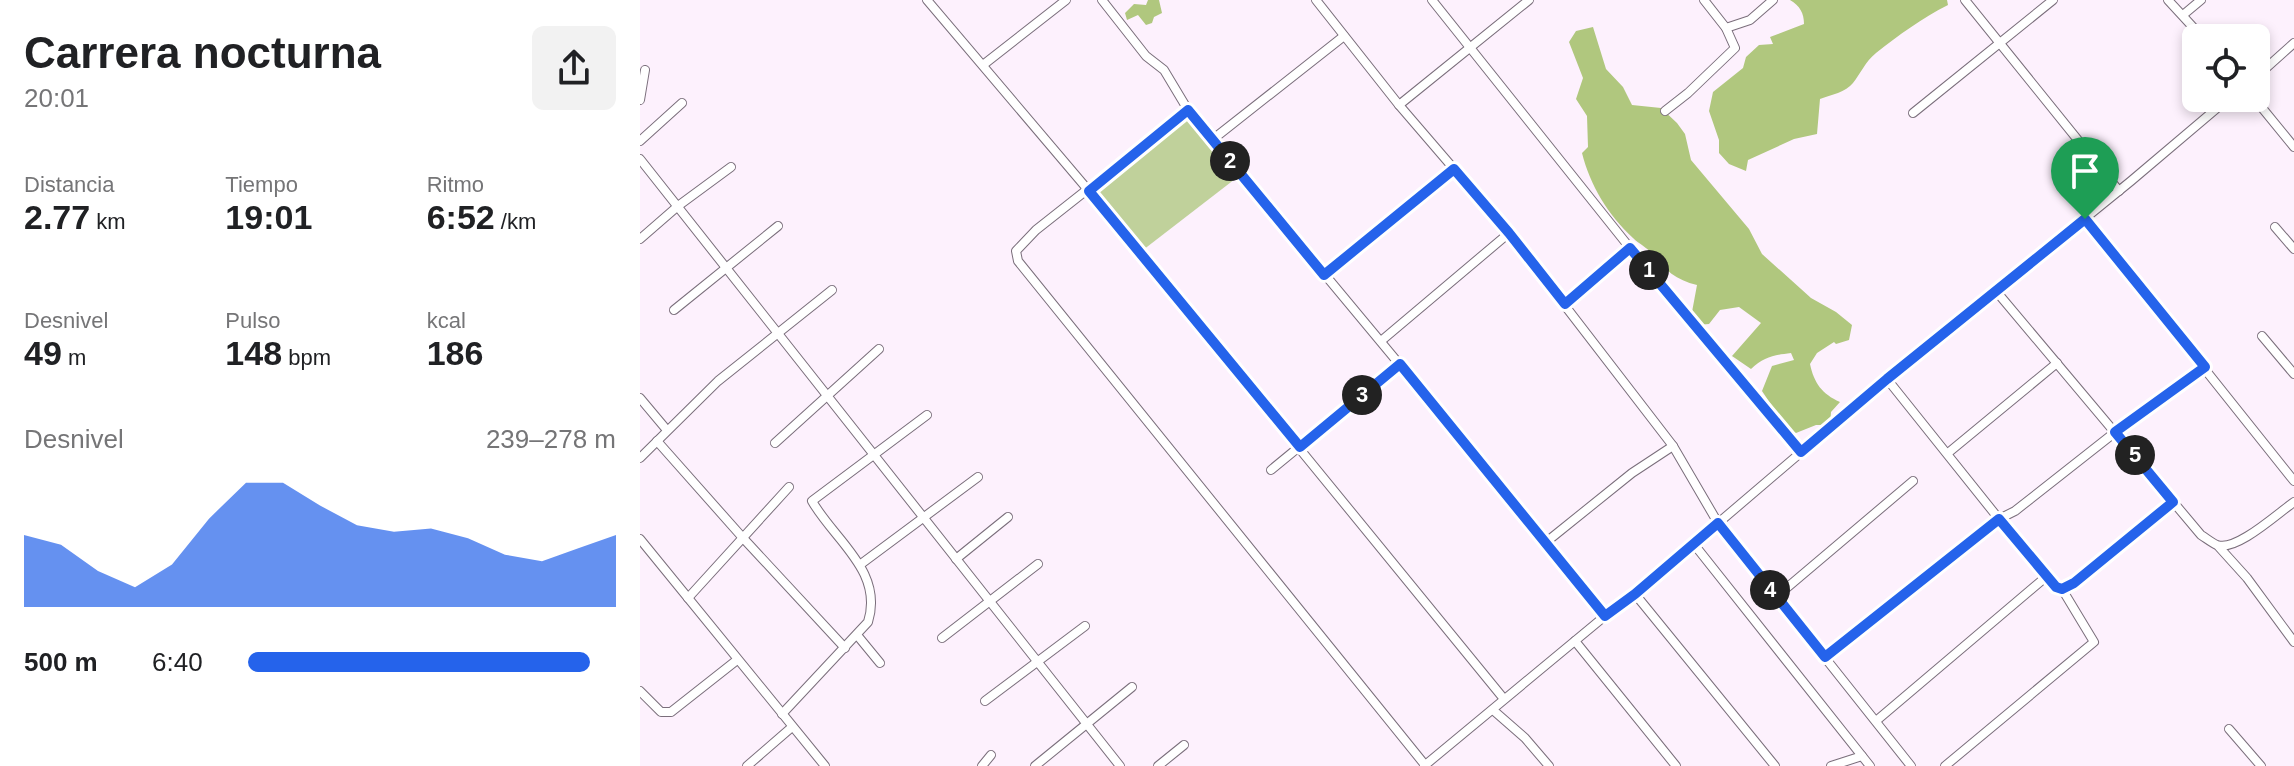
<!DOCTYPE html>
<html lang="es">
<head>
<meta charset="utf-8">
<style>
	:root { --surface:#fff; --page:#f2f2f2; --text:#202124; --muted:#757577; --accent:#2563eb }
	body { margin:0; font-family:Helvetica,sans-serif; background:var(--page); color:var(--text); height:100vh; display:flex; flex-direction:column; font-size:30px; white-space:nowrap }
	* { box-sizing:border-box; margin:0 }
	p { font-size:26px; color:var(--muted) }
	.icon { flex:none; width:44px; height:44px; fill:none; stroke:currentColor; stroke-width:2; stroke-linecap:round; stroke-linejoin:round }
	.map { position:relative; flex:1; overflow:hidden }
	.side { display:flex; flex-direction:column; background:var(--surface); width:640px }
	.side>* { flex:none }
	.tools { position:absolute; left:1542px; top:24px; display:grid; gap:16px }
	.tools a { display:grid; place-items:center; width:88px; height:88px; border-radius:12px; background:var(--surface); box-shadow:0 4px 12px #0003; font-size:40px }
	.pin { position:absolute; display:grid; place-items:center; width:68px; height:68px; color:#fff; margin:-82px -34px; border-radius:50% 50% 50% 0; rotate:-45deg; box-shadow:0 0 8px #0007 }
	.pin .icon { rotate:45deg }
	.km { position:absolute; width:40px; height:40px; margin:-20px; border-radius:50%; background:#222; color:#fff; font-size:22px; line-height:40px; text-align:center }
	.round { display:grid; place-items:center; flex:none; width:84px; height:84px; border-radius:12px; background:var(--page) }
	.summary { display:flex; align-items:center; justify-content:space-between; height:136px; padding:0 24px }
	h1 { font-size:44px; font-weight:700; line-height:60px }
	.metrics { display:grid; grid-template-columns:repeat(3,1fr); gap:12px; height:136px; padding:8px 24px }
	.metrics div { display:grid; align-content:center }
	.metrics b { font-size:34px; font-weight:700 }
	.metrics small { font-size:22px; font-weight:400 }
	.metrics p { font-size:22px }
	.chart { height:224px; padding:16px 24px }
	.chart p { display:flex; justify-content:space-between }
	.chart svg { width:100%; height:144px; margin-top:8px; fill:var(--accent); opacity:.7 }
	ul { padding:0 24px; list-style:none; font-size:26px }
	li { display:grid; grid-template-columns:128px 96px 1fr; align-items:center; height:60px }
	li i { height:20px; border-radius:10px; background:var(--accent) }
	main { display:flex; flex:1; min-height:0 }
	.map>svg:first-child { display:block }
</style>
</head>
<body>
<main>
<section class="side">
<div class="summary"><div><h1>Carrera nocturna</h1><p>20:01</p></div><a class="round"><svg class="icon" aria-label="share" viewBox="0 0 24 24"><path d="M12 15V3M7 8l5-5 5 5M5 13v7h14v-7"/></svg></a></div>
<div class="metrics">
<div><p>Distancia</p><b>2.77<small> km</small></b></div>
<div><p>Tiempo</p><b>19:01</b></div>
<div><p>Ritmo</p><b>6:52<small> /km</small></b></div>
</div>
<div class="metrics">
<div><p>Desnivel</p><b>49<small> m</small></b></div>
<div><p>Pulso</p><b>148<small> bpm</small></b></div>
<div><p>kcal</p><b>186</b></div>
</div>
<div class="chart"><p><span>Desnivel</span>239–278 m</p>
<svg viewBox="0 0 160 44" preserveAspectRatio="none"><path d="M0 44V22L10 25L20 33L30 38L40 31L50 17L60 6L70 6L80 13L90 19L100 21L110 20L120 23L130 28L140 30L150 26L160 22V44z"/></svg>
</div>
<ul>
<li><b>500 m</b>6:40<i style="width:93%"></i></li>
</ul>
</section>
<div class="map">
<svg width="1654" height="766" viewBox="0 0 1654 766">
	<rect width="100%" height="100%" fill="#fdf1fd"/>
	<polygon fill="#c0d19b" points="546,118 595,179 503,250 455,191"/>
	<g fill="#b0c77e">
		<polygon points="508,0 519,0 522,13 514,17 512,23 506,25 498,15 487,20 485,13 494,4 506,5"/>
		<path d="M1150 0H1307L1308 5C1282 18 1259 35 1236 53 1225 62 1221 73 1213 83 1206 92 1191 95 1180 99L1177 134 1154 139 1108 160 1106 171 1089 164 1079 153V140L1069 111 1073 92 1103 68 1106 57 1119 45 1133 44 1130 37 1164 24C1164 13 1160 6 1150 0Z"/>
		<path d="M953 27 966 69 983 87 992 105 1021 108 1037 123 1045 134 1051 160 1109 229 1122 254 1171 298 1196 312 1212 325 1209 340 1196 344 1194 342 1177 353 1170 364C1174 383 1182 394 1200 402L1191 412 1190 425H1176L1156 433 1143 428 1142 421 1122 391 1132 366 1154 360 1151 353C1134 355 1124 357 1111 369L1092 356 1121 323 1099 307 1080 310 1069 324 1057 325 1052 312 1057 285C1036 280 1025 270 1012 254 1008 248 999 244 993 238 968 215 950 185 942 153L948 147 947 116 936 99 943 78 929 42 936 31Z"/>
	</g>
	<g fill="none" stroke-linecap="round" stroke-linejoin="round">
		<defs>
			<g id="minor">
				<polyline points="287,0 449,191 864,699"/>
				<polyline points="462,0 506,56 524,70 548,110 864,490 965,616"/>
				<polyline points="676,0 759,105 869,233 1033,446 1078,523 1271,766"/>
				<polyline points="792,0 990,248 1161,452"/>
				<polyline points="1325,0 1479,191"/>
				<polyline points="1528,0 1563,38"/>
				<polyline points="1543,15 1561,0"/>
				<polyline points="1086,28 1110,20 1133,0"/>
				<polyline points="343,65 426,0"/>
				<polyline points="1616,77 1654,43"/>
				<polyline points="1614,98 1654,147"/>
				<polyline points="0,100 5,70"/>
				<polyline points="759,105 889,0"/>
				<polyline points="548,110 396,230 376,251 378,261 785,765"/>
				<polyline points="1025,111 1048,93 1095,48 1086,28 1064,0"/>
				<polyline points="1273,113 1413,0"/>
				<polyline points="572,140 704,36"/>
				<polyline points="0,141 42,103"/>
				<polyline points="0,159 480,766"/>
				<polyline points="1445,219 1654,481"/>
				<polyline points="1635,227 1654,249"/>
				<polyline points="0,239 38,206 91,167"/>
				<polyline points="684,275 814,169"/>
				<path d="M1356 291 1561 535C1566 538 1572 543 1577 545 1596 552 1638 513 1654 502"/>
				<polyline points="925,304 990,248"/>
				<polyline points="34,310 138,226"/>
				<polyline points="1622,336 1654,374"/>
				<polyline points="741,341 869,233"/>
				<polyline points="1247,379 1359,519 1419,588 1434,583 1533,502"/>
				<polyline points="0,398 26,429"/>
				<polyline points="17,441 103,538 205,648"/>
				<polyline points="135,443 239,349"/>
				<polyline points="1308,453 1417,363"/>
				<polyline points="0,458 78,381 192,290"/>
				<polyline points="631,470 760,364"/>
				<polyline points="0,539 185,766"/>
				<polyline points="905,543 992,473 1033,446"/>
				<polyline points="1053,543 1230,766"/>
				<polyline points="1579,547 1607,578 1654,642"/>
				<polyline points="316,559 368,517"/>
				<polyline points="221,564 338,477"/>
				<polyline points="995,594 1135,766"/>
				<polyline points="1136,597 1273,481"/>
				<polyline points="48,598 149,487"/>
				<polyline points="217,635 240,663"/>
				<polyline points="302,638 398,564"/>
				<polyline points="935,641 1036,766"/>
				<polyline points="1185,657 1329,542 1359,519 1375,511 1483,426 1565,367"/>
				<polyline points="0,691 21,712 31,712 97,660"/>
				<polyline points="345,701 445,626"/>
				<polyline points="853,710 885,738 909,766"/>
				<path d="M142 714 228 622C244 571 194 540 172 501L287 415"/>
				<polyline points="1236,721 1407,576"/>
				<polyline points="1589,729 1621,766"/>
				<polyline points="107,766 152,727"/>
				<polyline points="342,766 351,755"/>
				<polyline points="395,766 492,687"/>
				<polyline points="518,766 544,745"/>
				<polyline points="784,766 965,616 995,594 1247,379 1491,181 1589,98"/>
				<polyline points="1191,766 1222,756"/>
				<polyline points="1305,766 1454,642 1422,589"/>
			</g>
		</defs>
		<use href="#minor" stroke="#7a6e7b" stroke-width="10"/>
		<use href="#minor" stroke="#fff" stroke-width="8"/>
	</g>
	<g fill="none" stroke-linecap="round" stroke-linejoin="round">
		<defs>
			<polygon id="route" points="548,110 684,275 814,169 869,233 925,304 990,248 1161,452 1247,379 1445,219 1565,367 1475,432 1533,502 1434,583 1422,589 1416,587 1359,519 1185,657 1078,523 995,594 965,616 760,364 660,447 449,191"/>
		</defs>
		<use href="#route" stroke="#fff" stroke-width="16"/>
		<use href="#route" stroke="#2563eb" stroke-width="10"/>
	</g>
</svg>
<div class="tools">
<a><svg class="icon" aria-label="locate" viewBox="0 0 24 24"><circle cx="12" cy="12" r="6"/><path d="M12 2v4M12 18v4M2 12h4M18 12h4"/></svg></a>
</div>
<div class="pin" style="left:1445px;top:219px;background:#1e9e55"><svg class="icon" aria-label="arrive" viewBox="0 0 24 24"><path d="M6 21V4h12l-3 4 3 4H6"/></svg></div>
<b class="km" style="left:1009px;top:270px">1</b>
<b class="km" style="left:590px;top:161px">2</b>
<b class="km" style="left:722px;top:395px">3</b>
<b class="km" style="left:1130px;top:590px">4</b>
<b class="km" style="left:1495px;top:455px">5</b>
</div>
</main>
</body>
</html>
